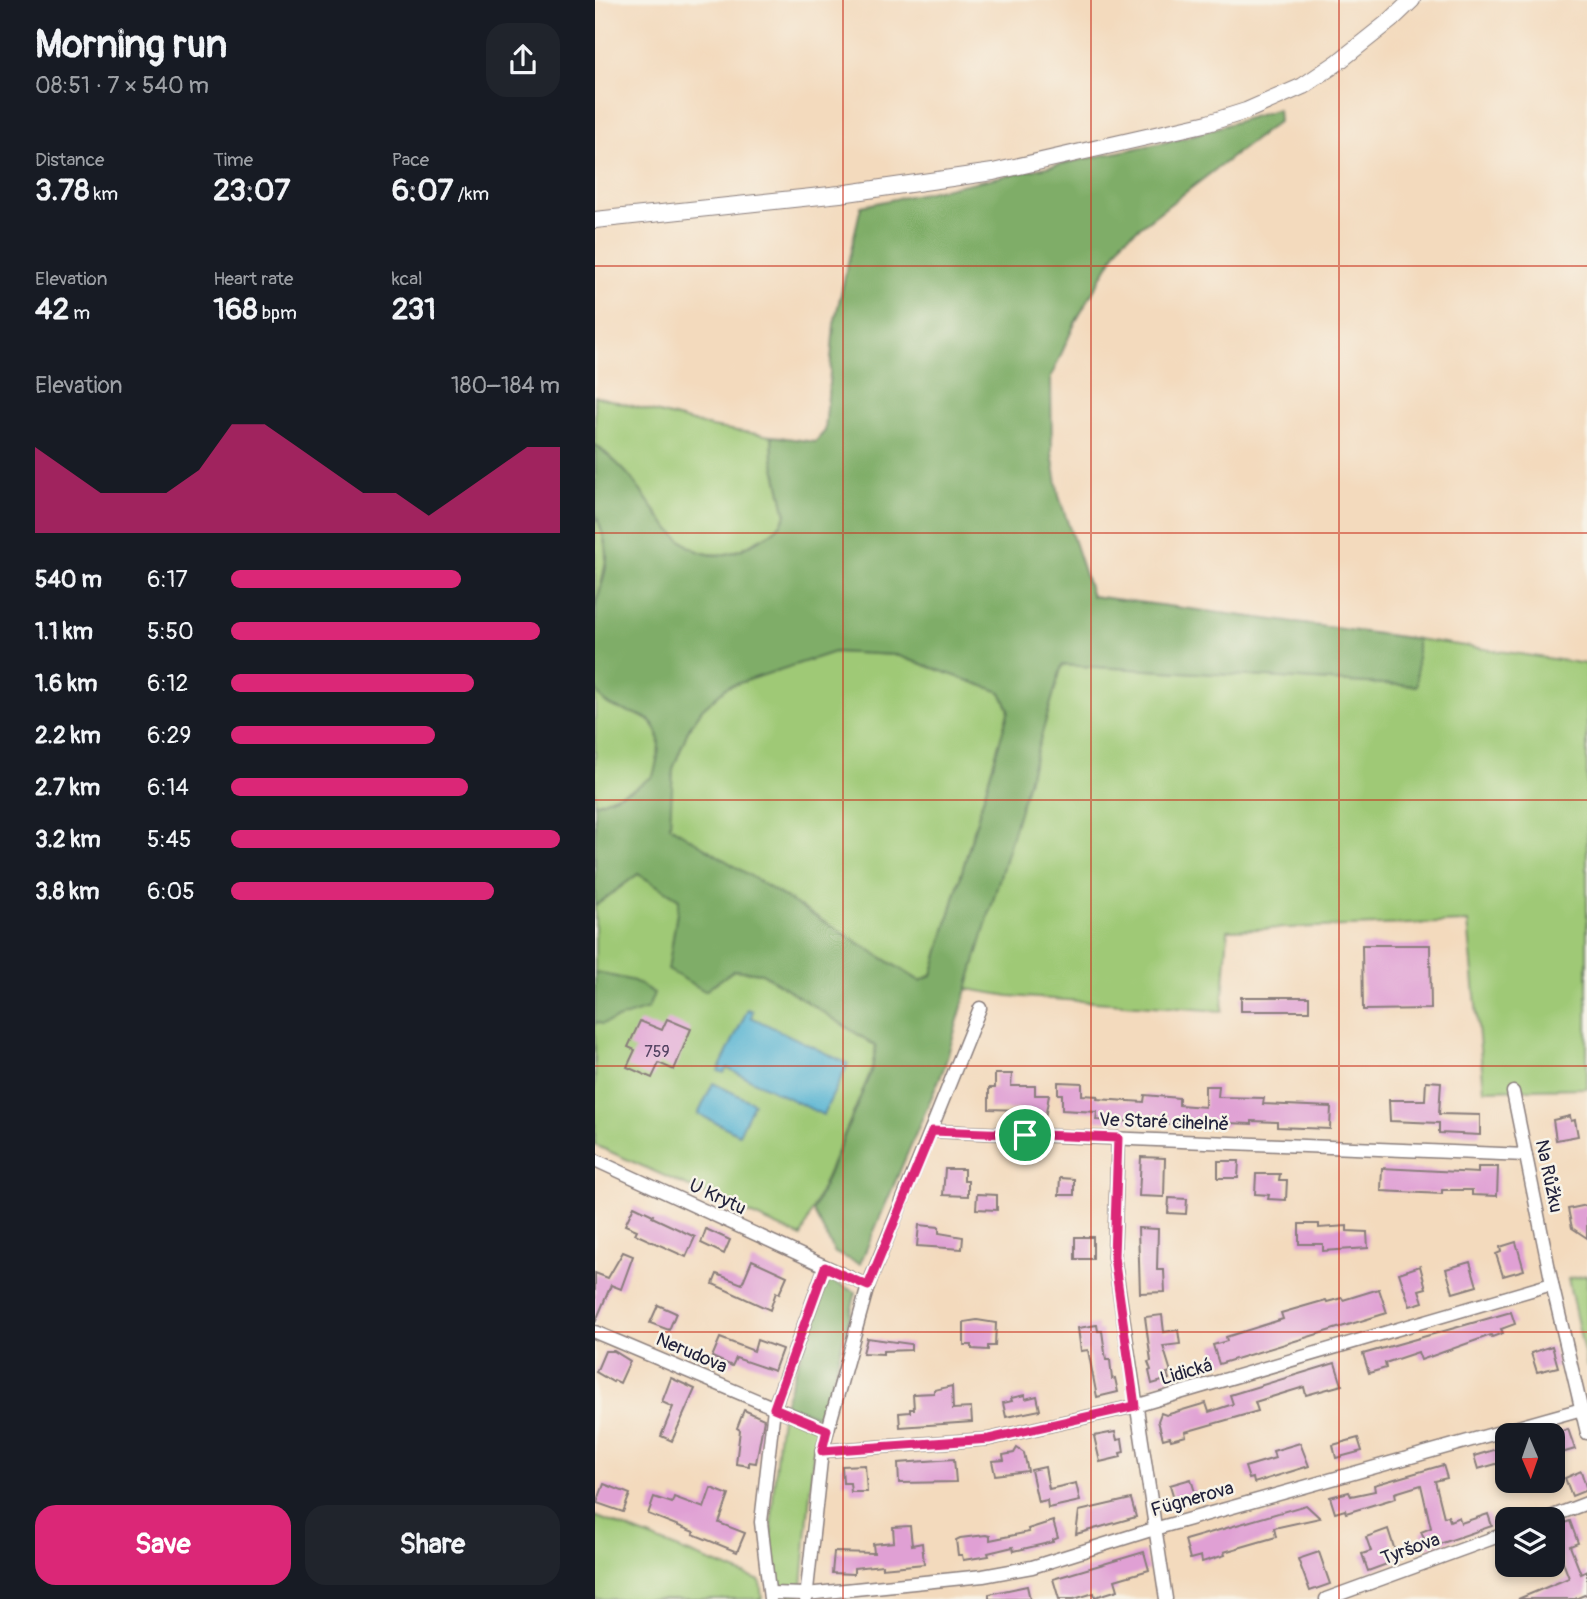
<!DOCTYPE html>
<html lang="en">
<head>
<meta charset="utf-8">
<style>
	:root { --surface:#171b24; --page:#20242c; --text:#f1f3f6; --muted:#9ea1a6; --accent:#db2777 }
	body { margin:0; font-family:Pangolin,sans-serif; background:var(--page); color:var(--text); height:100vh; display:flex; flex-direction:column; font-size:26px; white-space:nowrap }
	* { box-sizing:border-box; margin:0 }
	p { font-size:23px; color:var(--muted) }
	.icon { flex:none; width:38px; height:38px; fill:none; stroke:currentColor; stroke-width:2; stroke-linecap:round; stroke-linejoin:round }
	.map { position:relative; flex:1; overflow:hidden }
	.sheet { display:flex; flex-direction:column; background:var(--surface); width:595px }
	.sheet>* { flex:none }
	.needle { width:46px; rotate:178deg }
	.tools { position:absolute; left:900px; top:1423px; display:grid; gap:14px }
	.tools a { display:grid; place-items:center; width:70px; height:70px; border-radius:14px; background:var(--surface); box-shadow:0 4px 10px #0003; font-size:35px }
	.pin { position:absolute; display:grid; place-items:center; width:60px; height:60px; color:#fff; margin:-30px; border:4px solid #fff; border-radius:50%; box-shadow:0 2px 7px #0007 }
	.round { display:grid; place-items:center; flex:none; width:74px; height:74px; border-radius:21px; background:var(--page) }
	.summary { display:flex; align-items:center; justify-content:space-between; height:119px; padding:0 35px }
	h1 { font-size:38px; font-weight:700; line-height:52px }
	.figures { display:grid; grid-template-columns:repeat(3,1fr); gap:10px; height:119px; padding:7px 35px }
	.figures div { display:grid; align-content:center }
	.figures b { font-size:30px; font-weight:700 }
	.figures small { font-size:19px; font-weight:400 }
	.figures p { font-size:19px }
	.chart { height:196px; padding:14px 35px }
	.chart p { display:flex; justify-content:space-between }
	.chart svg { width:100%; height:126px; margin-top:7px; fill:var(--accent); opacity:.7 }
	.action { display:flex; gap:14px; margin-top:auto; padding:14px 35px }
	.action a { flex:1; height:80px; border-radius:21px; background:var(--accent); color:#fff; font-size:28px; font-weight:700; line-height:80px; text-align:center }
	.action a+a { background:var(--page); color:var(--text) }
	ul { padding:0 35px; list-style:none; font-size:23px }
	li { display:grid; grid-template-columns:112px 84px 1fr; align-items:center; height:52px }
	li i { height:18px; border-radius:9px; background:var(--accent) }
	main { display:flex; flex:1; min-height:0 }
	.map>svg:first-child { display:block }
</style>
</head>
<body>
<main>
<section class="sheet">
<div class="summary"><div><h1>Morning run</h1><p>08:51 · 7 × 540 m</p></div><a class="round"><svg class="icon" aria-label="share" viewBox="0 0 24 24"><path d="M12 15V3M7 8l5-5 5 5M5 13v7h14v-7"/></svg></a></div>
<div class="figures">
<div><p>Distance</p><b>3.78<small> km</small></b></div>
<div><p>Time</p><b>23:07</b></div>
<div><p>Pace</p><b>6:07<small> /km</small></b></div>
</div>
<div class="figures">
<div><p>Elevation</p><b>42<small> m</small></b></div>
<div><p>Heart rate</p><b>168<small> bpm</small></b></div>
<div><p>kcal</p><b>231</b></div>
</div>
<div class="chart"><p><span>Elevation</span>180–184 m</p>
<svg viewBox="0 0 160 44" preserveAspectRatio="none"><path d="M0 44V14L10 22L20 30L30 30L40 30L50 22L60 6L70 6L80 14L90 22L100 30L110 30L120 38L130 30L140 22L150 14L160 14V44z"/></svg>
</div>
<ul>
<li><b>540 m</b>6:17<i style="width:70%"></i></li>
<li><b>1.1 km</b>5:50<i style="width:94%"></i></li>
<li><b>1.6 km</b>6:12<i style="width:74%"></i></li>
<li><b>2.2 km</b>6:29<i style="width:62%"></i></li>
<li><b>2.7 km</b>6:14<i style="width:72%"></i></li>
<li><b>3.2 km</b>5:45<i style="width:100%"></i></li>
<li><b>3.8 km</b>6:05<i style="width:80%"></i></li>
</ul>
<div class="action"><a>Save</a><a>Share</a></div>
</section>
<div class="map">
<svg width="992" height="1599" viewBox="0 0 992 1599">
	<rect width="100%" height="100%" fill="#f7f3e8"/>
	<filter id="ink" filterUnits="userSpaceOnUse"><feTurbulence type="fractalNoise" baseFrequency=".0143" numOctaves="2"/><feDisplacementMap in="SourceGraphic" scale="14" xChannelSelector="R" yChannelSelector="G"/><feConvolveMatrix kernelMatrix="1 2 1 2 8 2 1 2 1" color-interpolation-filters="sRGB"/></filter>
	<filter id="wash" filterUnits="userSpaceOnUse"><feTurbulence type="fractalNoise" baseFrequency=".00686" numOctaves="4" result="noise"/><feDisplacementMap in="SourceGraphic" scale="28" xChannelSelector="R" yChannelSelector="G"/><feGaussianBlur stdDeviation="1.57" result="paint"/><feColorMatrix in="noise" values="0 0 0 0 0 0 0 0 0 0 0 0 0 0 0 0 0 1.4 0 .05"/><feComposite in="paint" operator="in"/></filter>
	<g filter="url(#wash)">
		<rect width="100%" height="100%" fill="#f3dabd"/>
		<g fill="#9fc976" stroke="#607658" stroke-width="2">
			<path d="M0 396 116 427 177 436 178 458 191 515C181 534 173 534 155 544 98 579 68 520 39 482 28 467 14 456 0 444Z"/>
			<path d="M0 512C18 554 10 566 0 609Z"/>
			<polygon points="822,639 992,664 992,1088 889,1090 873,922 633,930 627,1011 414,996 372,989 467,665 822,686"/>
			<polygon points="239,652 301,655 406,692 414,709 337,975 325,981 74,826 78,769 94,728 108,708 132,687"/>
			<path d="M0 685C28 730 82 697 59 776L38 789 0 804Z"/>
			<polygon points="43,874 84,899 110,990 139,970 167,973 281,1046 277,1069 206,1237 0,1145 0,906"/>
			<polygon points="992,1275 992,1367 973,1279"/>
			<path d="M261 1292 219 1446 207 1586 203 1599H182C174 1557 176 1516 180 1474 182 1451 183 1427 189 1404Z"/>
			<polygon points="0,1516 165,1581 167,1599 0,1599"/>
		</g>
		<g fill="#7fad67" stroke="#506851" stroke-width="2" fill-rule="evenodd">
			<path d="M683 109 684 121 528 240 481 321 456 377 457 453 464 496 497 596 822 639V686L467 665 349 1068 265 1264 240 1253 218 1211 277 1069 281 1046 167 973 139 970 110 991 73 970 84 899 43 874 0 906V804L38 789 58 776C85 688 12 731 0 686 0 677 0 617 1 606 4 590 13 571 12 554 11 540 5 527 1 514 0 497 0 463 0 444 14 456 28 467 39 482 68 520 98 579 155 545 173 534 181 534 191 515L178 458 177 436 220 442 230 431 239 324 266 206 585 139ZM239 652 301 655 406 692 414 710 337 975 325 981 75 826 78 769 94 728 108 708 132 687Z"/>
			<polygon points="0,972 39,981 59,993 53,1009 7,1024 0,1022"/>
			<polygon points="232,1279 261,1292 227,1417 189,1404"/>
		</g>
		<g fill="#53b2d2" stroke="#3a6a86" stroke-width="2">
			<polygon points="153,1009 158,1011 156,1017 253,1064 228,1115 132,1068 129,1073 123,1071"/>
			<polygon points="118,1083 159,1103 144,1134 103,1114"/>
		</g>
		<g id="blocks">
			<g fill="#e0a0d4">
				<polygon points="767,945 835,945 836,1009 768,1010"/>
				<rect x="646" y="997" width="68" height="14"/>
				<polygon points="72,1019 96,1029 79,1070 64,1063 57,1078 32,1067 40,1050 33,1047 45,1021 67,1030"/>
				<polygon points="400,1074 417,1074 416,1086 440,1086 440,1095 454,1095 450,1118 426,1117 426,1110 394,1109 394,1088 400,1088"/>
				<polygon points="831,1081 846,1082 844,1114 885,1115 885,1135 844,1133 844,1123 795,1121 794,1100 830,1100"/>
				<polygon points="463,1082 487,1083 487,1095 503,1096 502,1099 549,1102 550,1095 561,1096 584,1098 584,1105 610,1107 610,1086 624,1086 623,1097 669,1098 668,1104 736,1107 735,1129 682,1127 682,1122 657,1121 657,1124 633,1123 633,1126 501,1120 502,1112 467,1110 467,1094 463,1094"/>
				<polygon points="975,1116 976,1121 980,1120 983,1136 961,1140 958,1120"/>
				<polygon points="546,1157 570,1158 569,1197 544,1196"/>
				<polygon points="623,1161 644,1161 643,1178 623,1178"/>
				<polygon points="883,1167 903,1167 902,1196 877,1195 877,1190 847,1190 847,1194 786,1191 787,1168 883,1173"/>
				<polygon points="350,1169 369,1169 369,1181 373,1181 373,1196 348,1195"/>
				<polygon points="661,1174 685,1174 684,1180 692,1180 691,1200 673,1199 674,1195 660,1194"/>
				<polygon points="465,1178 479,1179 479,1195 464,1195"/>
				<polygon points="382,1194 402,1195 402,1210 381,1209"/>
				<polygon points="574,1198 592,1199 591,1214 573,1213"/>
				<polygon points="992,1205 992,1238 977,1228 973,1209"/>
				<polygon points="39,1206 58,1215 57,1217 100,1237 91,1257 40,1234 42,1230 30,1225"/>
				<polygon points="704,1224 724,1224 724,1228 752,1226 752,1231 772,1232 773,1248 728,1251 728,1244 704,1244"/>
				<polygon points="324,1225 344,1227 344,1233 368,1237 367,1249 322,1246"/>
				<polygon points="543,1228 563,1229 562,1270 569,1270 570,1292 545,1293"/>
				<polygon points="111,1229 135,1240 129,1254 106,1243"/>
				<rect x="480" y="1237" width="18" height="22"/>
				<polygon points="921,1242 929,1270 908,1276 901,1254 906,1252 905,1247"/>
				<polygon points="28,1252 38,1256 26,1289 16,1285 0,1323 0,1273 13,1278"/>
				<polygon points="157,1260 192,1276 184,1294 181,1292 175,1310 118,1284 122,1274 147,1284"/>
				<polygon points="875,1262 882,1286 858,1293 851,1269"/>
				<polygon points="825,1266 831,1288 824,1290 828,1302 815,1306 804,1273"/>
				<polygon points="784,1289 792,1313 624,1364 618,1345 632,1341 631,1337 688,1319 686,1313 731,1300 732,1302 747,1298 748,1300"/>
				<polygon points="63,1305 81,1313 74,1330 55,1323"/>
				<polygon points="916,1312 920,1324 906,1329 908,1333 897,1337 896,1335 826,1360 823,1352 790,1363 791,1368 774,1373 768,1354"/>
				<polygon points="567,1315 569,1332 583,1330 585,1344 568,1346 576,1372 572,1373 574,1379 557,1384 554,1371 556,1370 553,1362 556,1361 550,1317"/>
				<polygon points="382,1320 401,1323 400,1346 393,1346 393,1350 377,1349 377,1345 369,1345 369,1322"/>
				<polygon points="502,1325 503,1331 507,1331 511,1360 515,1360 517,1379 520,1378 523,1392 502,1397 493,1350 486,1351 483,1328"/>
				<polygon points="125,1338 159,1351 162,1340 187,1349 179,1371 141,1358 137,1366 117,1357"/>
				<polygon points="272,1338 316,1344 316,1350 288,1351 288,1354 268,1353"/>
				<polygon points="957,1346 963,1367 942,1372 936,1353"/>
				<polygon points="10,1351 19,1351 35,1361 25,1383 19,1380 18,1382 1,1372"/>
				<polygon points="740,1363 747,1385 711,1395 709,1387 660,1402 663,1411 590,1432 591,1436 576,1440 575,1437 568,1439 563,1421 566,1413 571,1415 611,1403 614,1412 638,1404 635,1395"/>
				<polygon points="76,1378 100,1389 77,1441 66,1436 78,1407 67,1402"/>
				<polygon points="357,1386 358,1409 376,1408 377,1422 305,1427 304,1413 315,1412 315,1409 319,1409 318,1394 339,1393 339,1390"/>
				<polygon points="430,1395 430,1399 442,1396 445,1410 411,1417 408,1403 417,1401 416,1398"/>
				<polygon points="149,1410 169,1419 161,1463 154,1462 154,1466 141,1464 145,1430 142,1428"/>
				<polygon points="973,1429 980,1449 957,1456 957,1434"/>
				<polygon points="520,1432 522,1440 527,1439 529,1452 525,1453 526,1457 505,1462 499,1436"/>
				<polygon points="763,1438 767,1451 741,1458 738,1445"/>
				<polygon points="705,1443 714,1466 659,1483 658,1478 654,1479 650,1467 680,1458 678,1451"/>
				<polygon points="912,1446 912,1461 883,1469 879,1456"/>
				<polygon points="422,1448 429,1453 433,1471 400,1475 397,1461 409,1460 408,1455 419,1453"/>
				<polygon points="359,1459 361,1482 304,1483 303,1463"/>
				<polygon points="270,1465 272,1492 256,1492 255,1483 248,1483 247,1466"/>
				<polygon points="848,1465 852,1478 840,1481 849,1517 853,1516 855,1521 864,1517 866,1523 893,1514 897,1526 833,1548 826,1532 836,1528 826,1485 800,1493 801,1498 751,1513 750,1510 740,1513 735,1497 754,1492 756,1496 780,1491 779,1485"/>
				<polygon points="450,1467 454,1489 481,1483 485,1501 453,1508 452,1500 443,1502 436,1470"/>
				<polygon points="986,1471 992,1490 977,1496 970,1478"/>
				<polygon points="596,1479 602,1499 581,1505 575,1485"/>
				<polygon points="9,1484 35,1494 28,1512 2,1503"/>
				<polygon points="116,1488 134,1495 124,1523 150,1533 142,1552 98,1534 99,1532 53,1514 59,1497 77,1503 79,1497 109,1508"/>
				<polygon points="536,1499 541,1517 481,1534 484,1511"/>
				<polygon points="711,1505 725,1518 679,1528 681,1537 629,1552 630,1555 607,1562 606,1556 595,1559 590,1540"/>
				<polygon points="458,1521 463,1538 458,1540 458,1542 419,1551 418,1547 393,1553 394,1556 368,1560 367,1555 363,1555 361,1540 365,1538 391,1535 395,1536 395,1540 434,1532 433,1529"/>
				<polygon points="975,1521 983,1543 975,1546 986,1574 992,1571 992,1594 980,1599 923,1599 974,1578 960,1541 957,1542 957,1527"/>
				<polygon points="315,1526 317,1545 327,1543 329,1564 287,1568 287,1565 259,1568 259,1574 237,1573 239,1552 279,1553 278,1544 299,1542 298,1527"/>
				<polygon points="793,1529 803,1560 773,1571 767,1554 776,1551 771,1537"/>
				<polygon points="549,1552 554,1570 520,1580 523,1590 500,1597 499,1593 479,1599 464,1599 458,1579"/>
				<polygon points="724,1552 735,1584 715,1591 703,1559"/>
				<polygon points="432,1586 435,1599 394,1599 394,1594"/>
			</g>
		</g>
	</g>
	<g filter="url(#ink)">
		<use href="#blocks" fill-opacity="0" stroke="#8a7e7c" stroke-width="2"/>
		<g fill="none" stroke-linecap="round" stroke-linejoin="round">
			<defs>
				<g id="minor">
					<polyline points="918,1092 957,1284 992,1433"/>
					<polyline points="337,1131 931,1155"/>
					<polyline points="523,1138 519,1257 571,1599"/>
					<polyline points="0,1160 273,1286"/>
					<polyline points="0,1332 232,1430"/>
					<polyline points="227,1451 394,1439 540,1406 957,1284"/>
					<polyline points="950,1519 992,1503"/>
					<polyline points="175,1593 211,1594 388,1576 437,1567 559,1529 987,1409"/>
					<polyline points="175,1599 166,1522 179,1408 230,1267"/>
					<polyline points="211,1599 227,1451 273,1286 385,1008"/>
					<polyline points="731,1599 912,1533"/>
				</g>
				<polyline id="tertiary" points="0,220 245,194 398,172 613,123 651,111 708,86 742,63 796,20 817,0"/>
			</defs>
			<use href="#minor" stroke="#8a7e7c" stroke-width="15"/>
			<use href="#tertiary" stroke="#8a7e7c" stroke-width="18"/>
			<use href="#minor" stroke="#fff" stroke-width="12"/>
			<use href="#tertiary" stroke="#fff" stroke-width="16"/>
		</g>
	</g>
	<g fill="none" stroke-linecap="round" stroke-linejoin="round" filter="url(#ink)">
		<defs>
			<polygon id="route" points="337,1131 523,1138 519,1257 540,1406 394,1439 227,1451 232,1430 179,1408 230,1267 273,1286"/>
		</defs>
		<use href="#route" stroke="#fff" stroke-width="14"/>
		<use href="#route" stroke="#db2777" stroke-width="9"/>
	</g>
	<path fill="none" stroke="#c8321e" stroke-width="2" stroke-opacity="0.55" d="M248 0V1599M496 0V1599M744 0V1599M0 266H992M0 533H992M0 800H992M0 1066H992M0 1332H992"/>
	<g text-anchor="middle" stroke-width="5" stroke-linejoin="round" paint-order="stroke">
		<g font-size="16" fill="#524261">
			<text x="62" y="1057">759</text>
		</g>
		<g font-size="19" fill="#22223b" stroke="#f7f3e8">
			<text transform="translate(569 1121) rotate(2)" y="7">Ve Staré cihelně</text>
			<text transform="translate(955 1176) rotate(78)" y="7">Na Růžku</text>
			<text transform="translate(123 1196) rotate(25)" y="7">U Krytu</text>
			<text transform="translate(97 1352) rotate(23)" y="7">Nerudova</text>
			<text transform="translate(591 1371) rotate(-16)" y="7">Lidická</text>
			<text transform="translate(597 1498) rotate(-16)" y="7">Fügnerova</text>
			<text transform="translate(815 1548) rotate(-20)" y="7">Tyršova</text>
		</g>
	</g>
</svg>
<div class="tools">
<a><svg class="needle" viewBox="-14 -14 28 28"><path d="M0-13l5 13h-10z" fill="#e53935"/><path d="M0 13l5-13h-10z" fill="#9ea1a6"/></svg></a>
<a><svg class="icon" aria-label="layers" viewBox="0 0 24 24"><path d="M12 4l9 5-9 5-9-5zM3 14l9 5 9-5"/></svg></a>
</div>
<div class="pin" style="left:430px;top:1135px;background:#1e9e55"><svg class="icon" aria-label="arrive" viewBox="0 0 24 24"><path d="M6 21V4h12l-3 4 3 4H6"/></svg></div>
</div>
</main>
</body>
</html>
